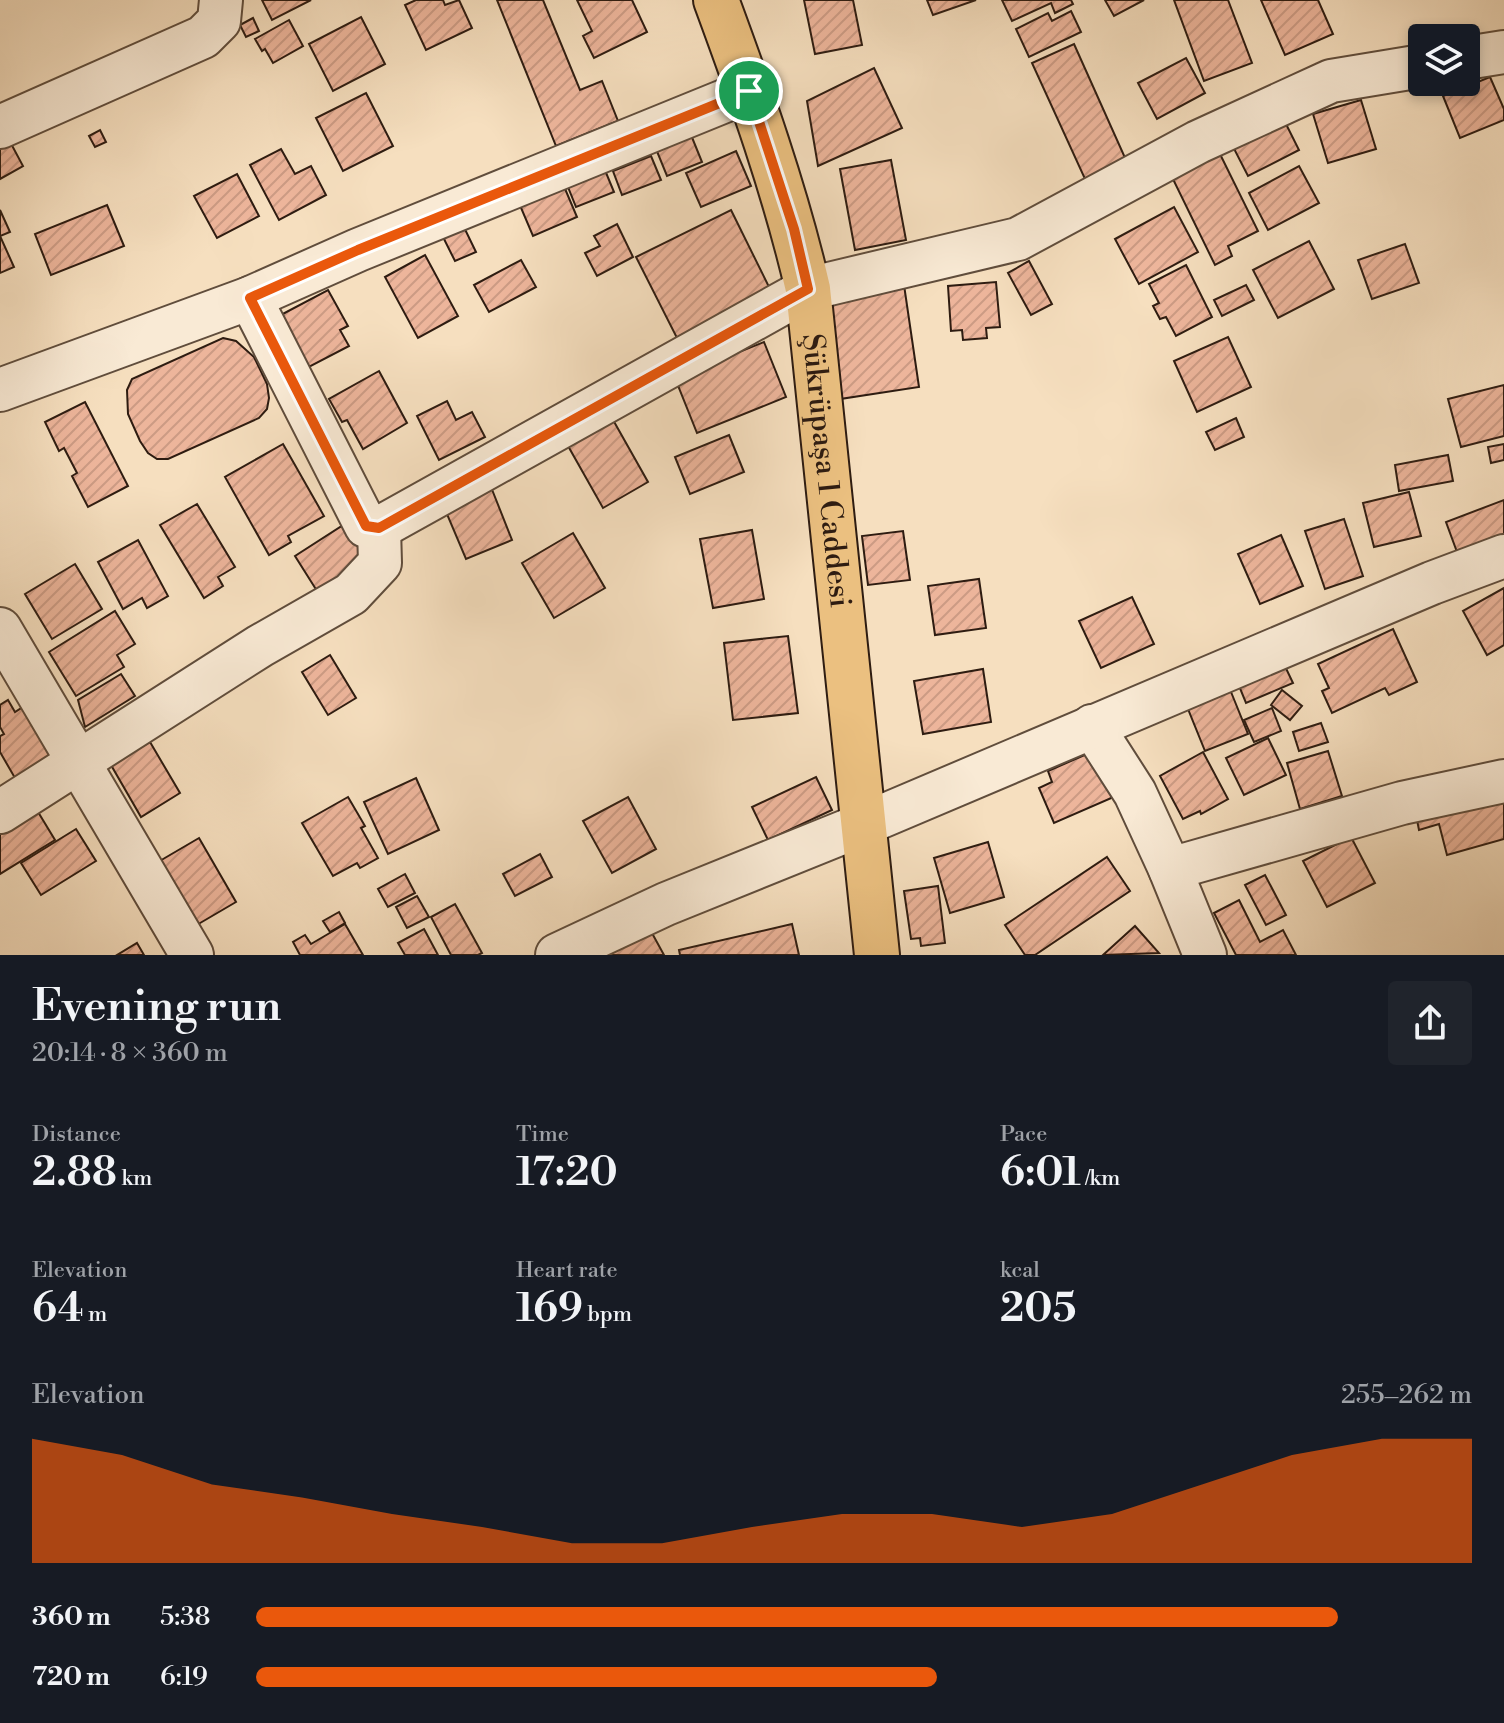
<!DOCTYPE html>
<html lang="en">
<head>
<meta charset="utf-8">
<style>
	:root { --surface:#171b24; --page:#20242c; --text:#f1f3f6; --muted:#9ea1a6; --accent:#ea580c }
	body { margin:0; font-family:"Libre Bodoni",serif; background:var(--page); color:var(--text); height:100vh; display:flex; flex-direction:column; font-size:30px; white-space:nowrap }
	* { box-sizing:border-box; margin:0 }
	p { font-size:26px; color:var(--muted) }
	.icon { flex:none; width:44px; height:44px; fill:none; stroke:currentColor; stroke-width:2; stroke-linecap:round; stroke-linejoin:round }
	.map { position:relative; height:955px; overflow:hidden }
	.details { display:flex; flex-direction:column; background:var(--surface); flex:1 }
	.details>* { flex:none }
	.fabs { position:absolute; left:1408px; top:24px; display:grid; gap:16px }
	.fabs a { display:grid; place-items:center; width:72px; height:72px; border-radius:8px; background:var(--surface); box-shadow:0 4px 12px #0003; font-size:40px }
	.pin { position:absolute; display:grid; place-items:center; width:68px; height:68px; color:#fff; margin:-34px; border:4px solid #fff; border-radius:50%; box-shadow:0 2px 8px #0007 }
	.round { display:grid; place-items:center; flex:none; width:84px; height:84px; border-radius:8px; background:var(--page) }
	.headline { display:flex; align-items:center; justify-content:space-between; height:136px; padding:0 32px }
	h1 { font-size:44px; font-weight:600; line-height:60px }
	.metrics { display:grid; grid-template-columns:repeat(3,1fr); gap:12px; height:136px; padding:8px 32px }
	.metrics div { display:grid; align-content:center }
	.metrics b { font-size:40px; font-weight:600 }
	.metrics small { font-size:22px; font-weight:400 }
	.metrics p { font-size:22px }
	.chart { height:224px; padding:16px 32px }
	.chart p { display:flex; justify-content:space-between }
	.chart svg { width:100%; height:144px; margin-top:8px; fill:var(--accent); opacity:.7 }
	ul { padding:0 32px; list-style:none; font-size:26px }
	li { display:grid; grid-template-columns:128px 96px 1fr; align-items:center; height:60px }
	li i { height:20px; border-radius:10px; background:var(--accent) }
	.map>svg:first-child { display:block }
</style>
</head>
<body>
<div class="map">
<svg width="1504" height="955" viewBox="0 0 1504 955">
	<defs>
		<pattern id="building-hatch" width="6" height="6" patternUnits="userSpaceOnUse" patternTransform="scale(2)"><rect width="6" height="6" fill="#edb59b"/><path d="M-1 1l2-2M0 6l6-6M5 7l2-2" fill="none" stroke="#cc9b84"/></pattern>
	</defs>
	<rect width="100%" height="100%" fill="#f6dfbf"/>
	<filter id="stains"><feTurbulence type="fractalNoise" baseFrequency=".0025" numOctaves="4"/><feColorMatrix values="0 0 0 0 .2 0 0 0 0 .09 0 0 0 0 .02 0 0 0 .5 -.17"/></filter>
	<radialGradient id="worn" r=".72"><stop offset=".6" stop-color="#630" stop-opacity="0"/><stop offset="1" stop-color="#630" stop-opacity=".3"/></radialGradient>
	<g fill="url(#building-hatch)" stroke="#2e1c11" stroke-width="2">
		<polygon points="262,0 311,0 272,20"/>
		<polygon points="416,0 443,0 445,5 459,0 472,28 426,50 405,5"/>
		<polygon points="497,0 543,0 580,90 602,81 618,121 556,146"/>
		<polygon points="577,0 632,0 647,32 594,58 583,36 592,31"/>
		<polygon points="804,0 853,0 862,45 815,54"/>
		<polygon points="927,0 976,0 933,15"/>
		<polygon points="1002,0 1071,0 1073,4 1055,13 1051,3 1012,21"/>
		<polygon points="1105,0 1144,0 1114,16"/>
		<polygon points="1174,0 1228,0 1252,63 1204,81"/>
		<polygon points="1261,0 1318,0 1333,34 1285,55"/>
		<polygon points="1071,11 1081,32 1029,57 1016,29 1048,13 1052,21"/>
		<polygon points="361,17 385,64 333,91 309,44"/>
		<polygon points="253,18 259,31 246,37 240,25"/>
		<polygon points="289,20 303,46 273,63 265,49 262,51 255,39"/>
		<polygon points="1074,44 1126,160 1085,179 1032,63"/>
		<polygon points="1186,58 1205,93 1157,119 1138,83"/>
		<polygon points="874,68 902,128 818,166 807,101"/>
		<polygon points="1490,77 1504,109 1504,120 1460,138 1443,96"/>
		<polygon points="366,93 393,146 343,171 316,118"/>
		<polygon points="1361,100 1376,149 1328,163 1313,114"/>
		<polygon points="1279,110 1299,150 1248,176 1228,137"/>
		<polygon points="100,130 106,142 95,147 89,136"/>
		<polygon points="689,130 702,162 667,176 654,144"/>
		<polygon points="8,138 23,166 0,179 0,143"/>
		<polygon points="281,149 295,174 311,166 326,195 279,220 250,165"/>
		<polygon points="1218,150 1258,231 1228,246 1232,256 1215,265 1170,173"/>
		<polygon points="736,151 751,186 701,207 686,173"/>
		<polygon points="651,156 661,180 622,195 613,171"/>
		<polygon points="891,160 906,240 855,250 840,169"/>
		<polygon points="602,163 614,192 576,207 564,177"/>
		<polygon points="1299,166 1319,203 1268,230 1249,193"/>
		<polygon points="237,174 259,216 217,238 194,196"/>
		<polygon points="560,177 577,217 533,236 516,196"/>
		<polygon points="107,205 124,246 51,275 35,234"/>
		<polygon points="1174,207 1198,252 1139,284 1115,239"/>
		<polygon points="0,210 10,232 0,236 14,267 0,273"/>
		<polygon points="731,210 772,293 678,340 636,257"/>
		<polygon points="459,217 476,252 455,261 438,227"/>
		<polygon points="617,224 633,257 597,276 585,253 600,246 594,236"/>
		<polygon points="1309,241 1334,289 1278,318 1253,270"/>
		<polygon points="1405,244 1419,283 1372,299 1358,260"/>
		<polygon points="425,255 458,316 418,338 385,277"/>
		<polygon points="521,260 536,287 489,312 474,285"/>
		<polygon points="1029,261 1052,304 1031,315 1008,273"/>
		<polygon points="1186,265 1212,317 1176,336 1166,317 1160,319 1153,306 1159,303 1149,284"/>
		<polygon points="996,282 1000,327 986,328 987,338 963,340 962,330 951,331 948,286"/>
		<polygon points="904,285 919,387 840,399 825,297"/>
		<polygon points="1246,285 1254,300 1222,316 1214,300"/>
		<polygon points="328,290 348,326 340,330 349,346 305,369 277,317"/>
		<polygon points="1228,337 1251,387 1197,412 1174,361"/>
		<polygon points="223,338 236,341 254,357 267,384 269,398 267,409 259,418 168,459 157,459 148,453 140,441 128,414 127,390 132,379"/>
		<polygon points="764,342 786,397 697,433 675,378"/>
		<polygon points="379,371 407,423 363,449 347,420 342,422 329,399"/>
		<polygon points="1504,385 1504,436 1461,447 1448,399"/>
		<polygon points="447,401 456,420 472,412 485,437 439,460 417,416"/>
		<polygon points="85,402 128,486 88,507 72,476 77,473 64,448 59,451 45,422"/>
		<polygon points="608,411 648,482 603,508 563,437"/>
		<polygon points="1236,418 1244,437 1215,450 1206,432"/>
		<polygon points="729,435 744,472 690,494 675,457"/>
		<polygon points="283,444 324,516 288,536 291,542 269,555 225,477"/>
		<polygon points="1504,444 1504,460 1491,463 1488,447"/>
		<polygon points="1448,455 1453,481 1399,491 1395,465"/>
		<polygon points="491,487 512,540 466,559 444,507"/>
		<polygon points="1409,492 1421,536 1374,547 1363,503"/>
		<polygon points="1504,500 1504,534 1457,552 1446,522"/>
		<polygon points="197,504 235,567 218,577 223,586 204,598 160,525"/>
		<polygon points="1344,519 1363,576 1325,589 1305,531"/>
		<polygon points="348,522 371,558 317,591 295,556"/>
		<polygon points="752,530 764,599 713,608 700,539"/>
		<polygon points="903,531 910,580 868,585 862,536"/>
		<polygon points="573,533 605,588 554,618 522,563"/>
		<polygon points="1281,535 1303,586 1260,604 1238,554"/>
		<polygon points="138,540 168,596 147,608 142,598 123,609 98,562"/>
		<polygon points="75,564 102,609 52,639 25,594"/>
		<polygon points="979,579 986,628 935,635 928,586"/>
		<polygon points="1504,588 1504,645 1487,655 1463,611"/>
		<polygon points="1132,597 1154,644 1101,668 1079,621"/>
		<polygon points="115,611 135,644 117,655 124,667 76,696 49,652"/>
		<polygon points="1393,629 1417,682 1389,695 1385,688 1332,713 1322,691 1329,688 1318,664"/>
		<polygon points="788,636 798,713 733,720 724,643"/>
		<polygon points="330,655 356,698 328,715 302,672"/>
		<polygon points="1282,660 1293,683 1246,703 1237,681"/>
		<polygon points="983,669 991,722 923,734 914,681"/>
		<polygon points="121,674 135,696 85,727 78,700"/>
		<polygon points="1229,687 1248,734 1205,751 1186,704"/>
		<polygon points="1282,690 1302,706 1290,720 1271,705"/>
		<polygon points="8,700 15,712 26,705 59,762 19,785 0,752 0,736 4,734 0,727 0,705"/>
		<polygon points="1272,708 1281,731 1254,742 1244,720"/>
		<polygon points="1321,723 1328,742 1299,751 1293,732"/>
		<polygon points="1268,738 1286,775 1244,795 1226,758"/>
		<polygon points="150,742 180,793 141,817 111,765"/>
		<polygon points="1096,750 1116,796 1054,823 1039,788 1052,782 1048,771"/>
		<polygon points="1328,751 1342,796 1300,809 1287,763"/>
		<polygon points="1203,752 1228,799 1201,814 1200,811 1183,819 1160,776"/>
		<polygon points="816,777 832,810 768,840 752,807"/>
		<polygon points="416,778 439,830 388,854 364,802"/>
		<polygon points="1504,790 1504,839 1447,855 1439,824 1419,830 1416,815"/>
		<polygon points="348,797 365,826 361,828 378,858 360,868 357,863 333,876 302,823"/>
		<polygon points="628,797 656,849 612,873 583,821"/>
		<polygon points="32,802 55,840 0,874 0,822"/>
		<polygon points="76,829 96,861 41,895 21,863"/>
		<polygon points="1351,837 1375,883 1327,907 1303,861"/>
		<polygon points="199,838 236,902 195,926 158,862"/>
		<polygon points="988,842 1004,897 950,913 934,858"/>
		<polygon points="540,854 552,877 515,896 503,874"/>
		<polygon points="1107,857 1130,891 1035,955 1025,955 1005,925"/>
		<polygon points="405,874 415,893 388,907 378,889"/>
		<polygon points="1265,875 1286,915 1266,925 1245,885"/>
		<polygon points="938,886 945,943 921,946 920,938 911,939 904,891"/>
		<polygon points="417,896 429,917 407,928 396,907"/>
		<polygon points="1239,900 1260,942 1283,930 1296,955 1236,955 1214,913"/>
		<polygon points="455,904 482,953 478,955 451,955 431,917"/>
		<polygon points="339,912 345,923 330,932 323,921"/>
		<polygon points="345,924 363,955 300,955 293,942 305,935 311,944"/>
		<polygon points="647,924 664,955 606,955"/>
		<polygon points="792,924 799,955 680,955 679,950"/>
		<polygon points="1135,926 1159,953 1103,955"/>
		<polygon points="424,929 438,955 405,955 398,943"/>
		<polygon points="137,943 144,955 117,955"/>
	</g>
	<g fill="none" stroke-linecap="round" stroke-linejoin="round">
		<defs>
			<g id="minor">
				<polyline points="1466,58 1504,52"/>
				<polyline points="0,127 203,37 219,21 221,0"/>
				<polyline points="250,298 366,526 379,528 808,289 1018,239 1198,142 1331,81 1422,66"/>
				<polyline points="0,390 250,298 358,250 749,91"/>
				<polyline points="0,629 192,955"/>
				<polyline points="1092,726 1135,793 1170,869 1205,955"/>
				<polyline points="0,812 260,646 351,594 380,563 379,528"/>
				<polyline points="1170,869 1402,803 1504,781"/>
				<polyline points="557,955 666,904 864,824 1432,583 1504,556"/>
			</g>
			<g id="major">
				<path id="s1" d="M716 0C751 95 785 190 808 289L877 955"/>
			</g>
		</defs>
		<use href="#minor" stroke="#604d3c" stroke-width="46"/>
		<use href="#major" stroke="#2e1c11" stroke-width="48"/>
		<use href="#minor" stroke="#f9ead5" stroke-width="42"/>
		<use href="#major" stroke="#ebc080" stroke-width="44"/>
	</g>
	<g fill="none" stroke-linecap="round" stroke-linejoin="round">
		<defs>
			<polygon id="route" points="749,91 794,229 808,289 379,528 366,526 250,298 358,250"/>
		</defs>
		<use href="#route" stroke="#fff" stroke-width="16"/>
		<use href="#route" stroke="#ea580c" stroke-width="10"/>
	</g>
	<g text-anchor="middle" stroke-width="6" stroke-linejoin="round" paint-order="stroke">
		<g font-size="30" fill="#2e1c11" stroke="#f9ead5">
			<text dy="10" stroke="none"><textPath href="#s1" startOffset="486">Şükrüpaşa 1 Caddesi</textPath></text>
		</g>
	</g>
	<rect width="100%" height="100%" filter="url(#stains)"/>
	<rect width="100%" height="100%" fill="url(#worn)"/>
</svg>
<div class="fabs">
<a><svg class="icon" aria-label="layers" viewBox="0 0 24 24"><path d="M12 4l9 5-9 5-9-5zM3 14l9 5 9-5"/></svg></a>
</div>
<div class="pin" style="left:749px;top:91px;background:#1e9e55"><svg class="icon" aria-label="arrive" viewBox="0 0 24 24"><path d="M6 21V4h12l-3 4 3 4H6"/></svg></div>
</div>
<section class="details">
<div class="headline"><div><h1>Evening run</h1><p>20:14 · 8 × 360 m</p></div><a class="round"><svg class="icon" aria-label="share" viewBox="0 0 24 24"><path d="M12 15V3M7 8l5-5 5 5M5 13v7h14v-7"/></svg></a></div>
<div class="metrics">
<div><p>Distance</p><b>2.88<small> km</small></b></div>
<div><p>Time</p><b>17:20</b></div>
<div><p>Pace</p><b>6:01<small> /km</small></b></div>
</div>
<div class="metrics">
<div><p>Elevation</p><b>64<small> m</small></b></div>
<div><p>Heart rate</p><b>169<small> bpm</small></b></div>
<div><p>kcal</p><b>205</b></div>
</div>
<div class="chart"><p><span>Elevation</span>255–262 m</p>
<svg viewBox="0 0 160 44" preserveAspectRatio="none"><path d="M0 44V6L10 11L20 20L30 24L40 29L50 33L60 38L70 38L80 33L90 29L100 29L110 33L120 29L130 20L140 11L150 6L160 6V44z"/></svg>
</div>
<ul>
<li><b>360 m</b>5:38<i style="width:89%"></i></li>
<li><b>720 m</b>6:19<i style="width:56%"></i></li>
</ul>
</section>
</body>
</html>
